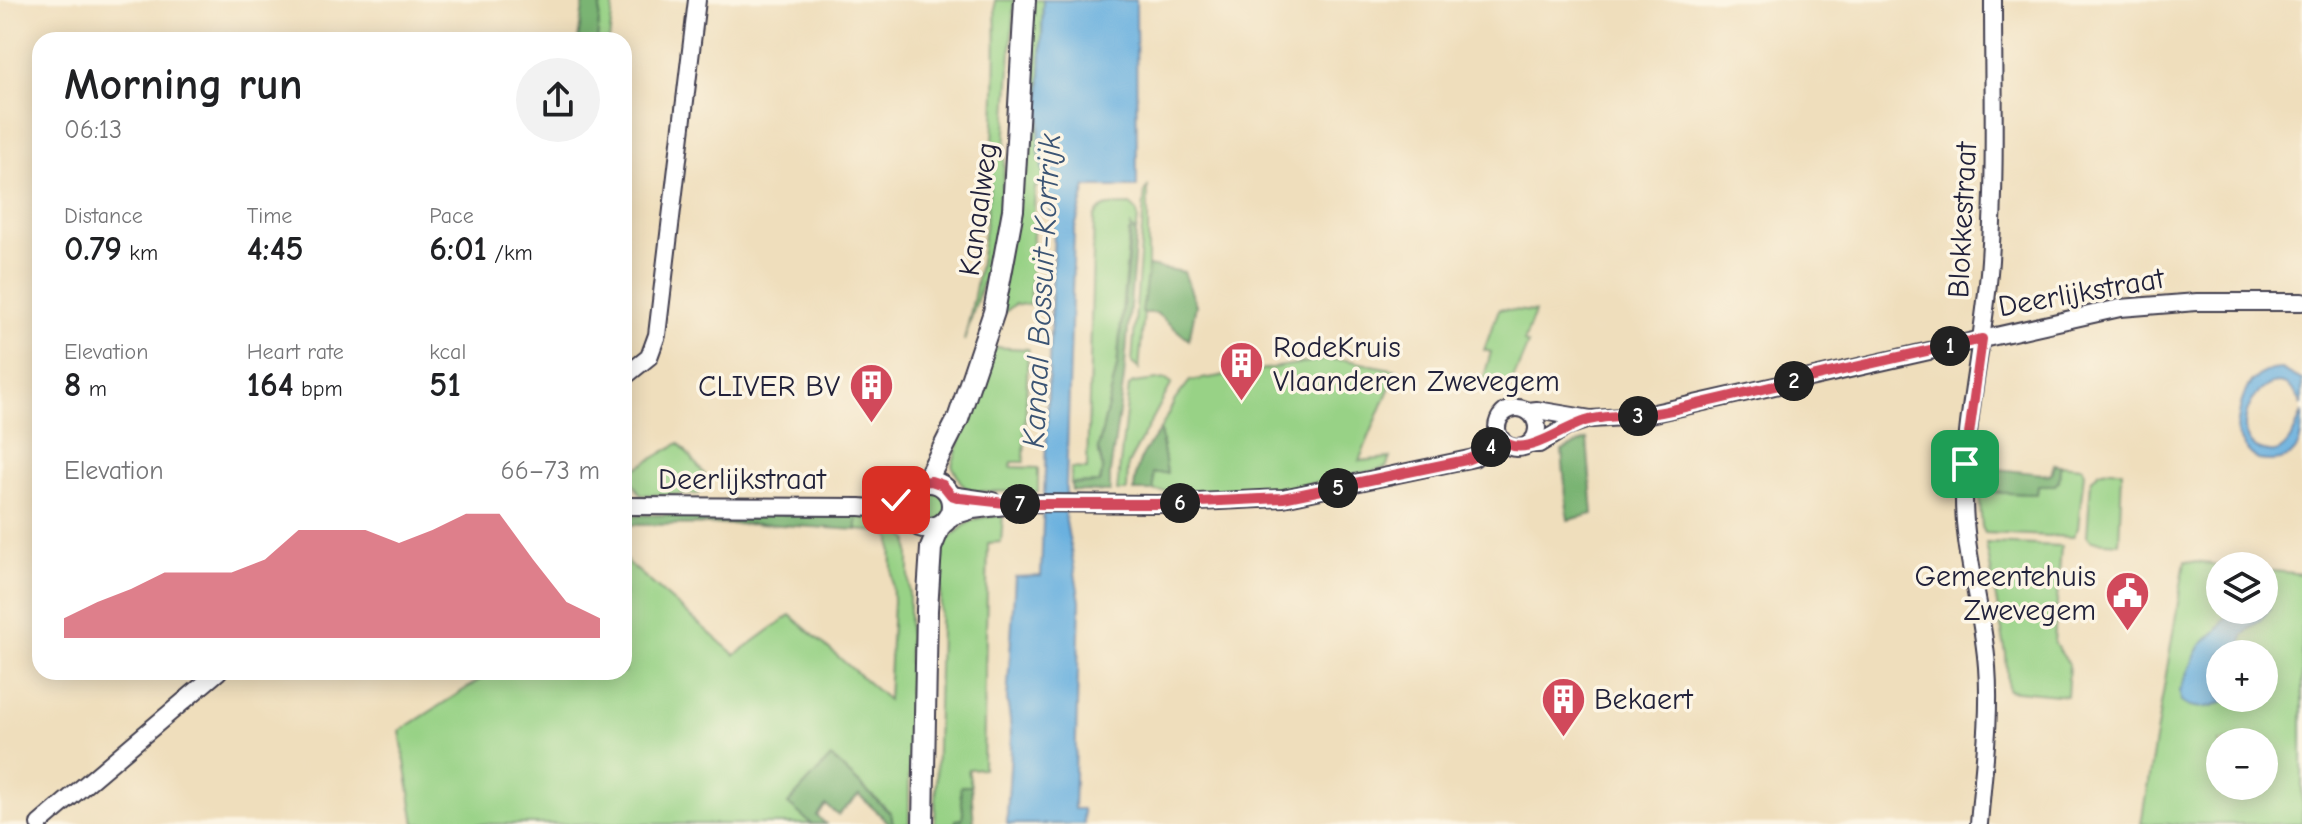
<!DOCTYPE html>
<html lang="en">
<head>
<meta charset="utf-8">
<style>
	:root { --surface:#fff; --page:#f2f2f2; --text:#202124; --muted:#757577; --accent:#d1495b }
	body { margin:0; font-family:"Comic Neue",sans-serif; background:var(--page); color:var(--text); height:100vh; display:flex; flex-direction:column; font-size:30px; white-space:nowrap }
	* { box-sizing:border-box; margin:0 }
	p { font-size:26px; color:var(--muted) }
	.icon { flex:none; width:44px; height:44px; fill:none; stroke:currentColor; stroke-width:2; stroke-linecap:round; stroke-linejoin:round }
	.map { position:relative; flex:1; overflow:hidden }
	.details { position:absolute; left:32px; top:32px; width:600px; height:648px; display:flex; flex-direction:column; background:var(--surface); border-radius:24px; box-shadow:0 4px 20px #0003 }
	.details>* { flex:none }
	.buttons { position:absolute; left:2206px; top:552px; display:grid; gap:16px }
	.buttons a { display:grid; place-items:center; width:72px; height:72px; border-radius:50%; background:var(--surface); box-shadow:0 4px 20px #0003; font-size:40px }
	.pin { position:absolute; display:grid; place-items:center; width:68px; height:68px; color:#fff; margin:-34px; border-radius:16px; box-shadow:0 4px 12px #0006 }
	.km { position:absolute; width:40px; height:40px; margin:-20px; border-radius:50%; background:#222; color:#fff; font-size:22px; line-height:40px; text-align:center }
	.round { display:grid; place-items:center; flex:none; width:84px; height:84px; border-radius:42px; background:var(--page) }
	.head { display:flex; align-items:center; justify-content:space-between; height:136px; padding:0 32px }
	h1 { font-size:44px; font-weight:800; line-height:60px }
	.stats { display:grid; grid-template-columns:repeat(3,1fr); gap:12px; height:136px; padding:8px 32px }
	.stats div { display:grid; align-content:center }
	.stats b { font-size:34px; font-weight:800 }
	.stats small { font-size:22px; font-weight:400 }
	.stats p { font-size:22px }
	.chart { height:224px; padding:16px 32px }
	.chart p { display:flex; justify-content:space-between }
	.chart svg { width:100%; height:144px; margin-top:8px; fill:var(--accent); opacity:.7 }
	.map>svg:first-child { display:block }
</style>
</head>
<body>
<div class="map">
<svg width="2302" height="824" viewBox="0 0 2302 824">
	<rect width="100%" height="100%" fill="#fcf5e5"/>
	<filter id="ink" filterUnits="userSpaceOnUse"><feTurbulence type="fractalNoise" baseFrequency=".0125" numOctaves="2"/><feDisplacementMap in="SourceGraphic" scale="16" xChannelSelector="R" yChannelSelector="G"/><feConvolveMatrix kernelMatrix="1 2 1 2 8 2 1 2 1" color-interpolation-filters="sRGB"/></filter>
	<filter id="wash" filterUnits="userSpaceOnUse"><feTurbulence type="fractalNoise" baseFrequency=".006" numOctaves="4" result="noise"/><feDisplacementMap in="SourceGraphic" scale="32" xChannelSelector="R" yChannelSelector="G"/><feGaussianBlur stdDeviation="1.8" result="paint"/><feColorMatrix in="noise" values="0 0 0 0 0 0 0 0 0 0 0 0 0 0 0 0 0 1.4 0 .05"/><feComposite in="paint" operator="in"/></filter>
	<g filter="url(#wash)">
		<rect width="100%" height="100%" fill="#efdebc"/>
		<g fill="#98d286" stroke="#5d7a60" stroke-width="2" fill-rule="evenodd">
			<polygon points="601,0 614,0 609,40 597,40"/>
			<path d="M995 0H1014L1003 183 992 252 964 341C991 233 998 111 995 0Z"/>
			<polygon points="1032,0 1043,0 1039,150 1046,185 1035,187 1030,305 1015,304 1004,313 1000,312"/>
			<polygon points="1148,187 1148,266 1139,369 1132,363 1145,190"/>
			<path d="M1130 205C1142 212 1137 224 1136 234L1134 230 1129 232 1117 367 1098 449 1103 470 1099 483 1071 484V468L1087 469 1094 218C1101 202 1115 206 1130 205Z"/>
			<polygon points="1499,309 1535,312 1524,342 1528,344 1508,392 1482,384 1491,352 1484,350"/>
			<polygon points="990,347 1028,349 1024,462 1012,462 1011,467 1038,468 1038,492 969,491 961,483 952,465"/>
			<polygon points="1322,360 1346,360 1397,370 1359,461 1390,458 1386,468 1304,485 1240,493 1154,491 1153,473 1167,472 1160,430 1175,400 1190,381"/>
			<polygon points="1166,379 1172,383 1128,464 1127,491 1117,491 1129,386 1133,383"/>
			<polygon points="679,443 710,481 698,494 641,495 631,480 630,472"/>
			<polygon points="2060,465 2082,467 2084,473 2078,528 2073,537 1985,533 1982,527 1979,492 2037,494 2038,485 2054,485 2059,481"/>
			<polygon points="2111,469 2122,471 2119,543 2091,541 2087,536 2091,481 2099,472"/>
			<circle cx="929" cy="505" r="19"/>
			<polygon points="857,514 880,517 909,540 909,824 893,824 891,813 831,757 788,804 812,824 415,824 400,731 492,672 624,672 624,559 735,655 790,615 888,700 893,602 891,538 883,532 857,530"/>
			<path d="M1003 515 1001 542 988 543 983 768 968 769 971 786H962C958 797 966 808 962 819L956 820 955 824H935L942 551 944 542C972 521 966 518 1003 515Z"/>
			<polygon points="1986,543 2061,546 2054,643 2069,664 2067,696 2008,690 2006,654"/>
			<path d="M2185 561 2228 566H2220V610H2264V570L2302 574V824H2141ZM2220 654H2264V698H2220ZM2220 742H2264V786H2220Z"/>
		</g>
		<g fill="#7ab473" stroke="#4e6b57" stroke-width="2">
			<polygon points="584,0 601,0 597,40 578,40"/>
			<path d="M1131 227 1136 234 1124 378 1110 473V492L1072 491 1071 484 1099 483C1105 472 1102 461 1098 449L1117 367Z"/>
			<polygon points="1148,266 1184,272 1196,305 1189,340 1156,313 1142,313"/>
			<path d="M1160 430 1167 473H1153L1154 491H1134C1136 462 1142 453 1160 430Z"/>
			<polygon points="1587,439 1593,514 1568,520 1562,451"/>
			<polygon points="2054,464 2060,465 2059,481 2055,485 2038,485 2037,494 1979,492 1977,474 1980,467 2051,475"/>
			<polygon points="857,514 857,530 765,524 624,525 624,515"/>
			<polygon points="831,757 891,814 893,824 890,824 859,795 838,815 826,805 817,816 826,824 812,824 788,804"/>
			<path d="M961 786H971L974 824H955L956 820 962 819C966 808 958 797 961 786Z"/>
		</g>
		<g fill="#69b0df" stroke="#46698d" stroke-width="2">
			<path d="M1043 0H1136L1137 187H1086L1074 232 1065 516 1080 601 1074 809H1083L1084 824H1007C1007 783 1016 742 1007 701L1015 577 1041 576 1054 231 1039 150Z"/>
			<path d="M2281 369 2302 380V405C2275 345 2222 426 2256 448 2262 451 2268 453 2275 452 2290 449 2297 425 2302 412 2302 446 2299 466 2258 460 2250 454 2241 445 2238 435 2236 429 2238 423 2239 416 2242 391 2253 370 2281 369Z"/>
			<path d="M2264 597 2269 601 2270 610 2243 636 2241 654H2220V698H2231C2215 706 2197 713 2181 701L2180 691 2196 654 2201 645 2220 627 2230 610H2264Z"/>
		</g>
	</g>
	<g filter="url(#ink)">
		<g fill="none" stroke-linecap="round" stroke-linejoin="round">
			<defs>
				<g id="minor">
					<polyline points="624,377 649,357 657,335 697,0"/>
					<circle cx="1517" cy="428" r="20"/>
					<polyline points="1528,411 1537,410 1591,419 1641,416 2120,308 2197,302 2302,302"/>
					<polyline points="1529,444 1539,444 1568,426 1589,419"/>
					<polyline points="951,495 992,501"/>
					<polyline points="877,503 908,496"/>
					<polyline points="624,506 860,507 895,510 909,516"/>
					<polyline points="950,517 973,510 1030,503 1158,504 1283,498 1474,458 1501,439"/>
					<polyline points="39,824 218,672"/>
					<path d="M1979 824C1983 772 1991 719 1987 667 1983 609 1963 552 1964 494 1965 415 1985 338 1990 260 1996 173 1993 87 1993 0"/>
				</g>
				<g id="major">
					<circle cx="929" cy="505" r="23"/>
					<polyline points="926,482 958,419 994,312 1013,210 1025,0"/>
					<polyline points="923,824 927,610 931,548 940,526"/>
				</g>
			</defs>
			<use href="#minor" stroke="#413e4e" stroke-width="20"/>
			<use href="#major" stroke="#413e4e" stroke-width="24"/>
			<use href="#minor" stroke="#fff" stroke-width="16"/>
			<use href="#major" stroke="#fff" stroke-width="20"/>
		</g>
	</g>
	<g fill="none" stroke-linecap="round" stroke-linejoin="round" filter="url(#ink)">
		<defs>
			<path id="route" d="M896 500 908 496 915 486 922 482 931 481 943 485 951 495 960 498 1014 504H1158L1283 498 1466 460 1484 453 1501 439C1523 462 1563 426 1589 420 1612 414 1642 417 1667 411 1772 387 1876 361 1982 339L1965 464"/>
		</defs>
		<use href="#route" stroke="#fff" stroke-width="16"/>
		<use href="#route" stroke="#d1495b" stroke-width="10"/>
	</g>
	<defs>
		<symbol id="building-pin" viewBox="-11 -11 22 30"><path d="M0 17L-7.5 6A9.5 9.5 0 1 1 7.5 6Z" fill="#d1495b" stroke="#fcf5e5"/><path d="M-4-6H4V6H1V3H-1V6H-4ZM-2.5-4.3h1.7v1.8h-1.7ZM.8-4.3h1.7v1.8H.8ZM-2.5-1h1.7V.8h-1.7ZM.8-1h1.7V.8H.8Z" fill="#fff"/></symbol>
		<symbol id="civic-pin" viewBox="-11 -11 22 30"><path d="M0 17L-7.5 6A9.5 9.5 0 1 1 7.5 6Z" fill="#d1495b" stroke="#fcf5e5"/><path d="M-.6-6.5H3V-4.5H.6V-3L4-1V1h2V6H-6V1h2V-1L-.6-3ZM-1.2 2.5V6h2.4V2.5Z" fill="#fff"/></symbol>
	</defs>
	<g fill-rule="evenodd">
		<use href="#building-pin" x="1216" y="338" width="51" height="69"/>
		<use href="#building-pin" x="846" y="360" width="51" height="69"/>
		<use href="#civic-pin" x="2102" y="568" width="51" height="69"/>
		<use href="#building-pin" x="1538" y="674" width="51" height="69"/>
	</g>
	<g text-anchor="middle" stroke-width="7" stroke-linejoin="round" paint-order="stroke">
		<g font-size="30" fill="#22223b" stroke="#fcf5e5">
			<text transform="translate(978 209) rotate(-82)" y="10">Kanaalweg</text>
			<text transform="translate(1962 220) rotate(-87)" y="10">Blokkestraat</text>
			<text transform="translate(2081 292) rotate(-10)" y="10">Deerlijkstraat</text>
			<text x="742" y="489">Deerlijkstraat</text>
		</g>
		<g font-size="30" fill="#22223b" stroke="#fcf5e5" text-anchor="start">
			<text x="1273" y="357">RodeKruis<tspan x="1273" dy="34">Vlaanderen Zwevegem</tspan></text>
			<text x="840" y="396" text-anchor="end">CLIVER BV</text>
			<text x="2096" y="586" text-anchor="end">Gemeentehuis<tspan x="2096" dy="34">Zwevegem</tspan></text>
			<text x="1594" y="709">Bekaert</text>
		</g>
		<g font-size="32" font-style="italic" fill="#3b5474" stroke="#fcf5e5">
			<text transform="translate(1041 291) rotate(-87)" y="11">Kanaal Bossuit-Kortrijk</text>
		</g>
	</g>
</svg>
<div class="buttons">
<a><svg class="icon" aria-label="layers" viewBox="0 0 24 24"><path d="M12 4l9 5-9 5-9-5zM3 14l9 5 9-5"/></svg></a>
<a>+</a>
<a>−</a>
</div>
<div class="pin" style="left:1965px;top:464px;background:#1e9e55"><svg class="icon" aria-label="arrive" viewBox="0 0 24 24"><path d="M6 21V4h12l-3 4 3 4H6"/></svg></div>
<div class="pin" style="left:896px;top:500px;background:#d93025"><svg class="icon" aria-label="check" viewBox="0 0 24 24"><path d="M5 12l5 5 9-10"/></svg></div>
<b class="km" style="left:1950px;top:346px">1</b>
<b class="km" style="left:1794px;top:381px">2</b>
<b class="km" style="left:1638px;top:416px">3</b>
<b class="km" style="left:1491px;top:447px">4</b>
<b class="km" style="left:1338px;top:488px">5</b>
<b class="km" style="left:1180px;top:503px">6</b>
<b class="km" style="left:1020px;top:504px">7</b>
<section class="details">
<div class="head"><div><h1>Morning run</h1><p>06:13</p></div><a class="round"><svg class="icon" aria-label="share" viewBox="0 0 24 24"><path d="M12 15V3M7 8l5-5 5 5M5 13v7h14v-7"/></svg></a></div>
<div class="stats">
<div><p>Distance</p><b>0.79<small> km</small></b></div>
<div><p>Time</p><b>4:45</b></div>
<div><p>Pace</p><b>6:01<small> /km</small></b></div>
</div>
<div class="stats">
<div><p>Elevation</p><b>8<small> m</small></b></div>
<div><p>Heart rate</p><b>164<small> bpm</small></b></div>
<div><p>kcal</p><b>51</b></div>
</div>
<div class="chart"><p><span>Elevation</span>66–73 m</p>
<svg viewBox="0 0 160 44" preserveAspectRatio="none"><path d="M0 44V38L10 33L20 29L30 24L40 24L50 24L60 20L70 11L80 11L90 11L100 15L110 11L120 6L130 6L140 20L150 33L160 38V44z"/></svg>
</div>
</section>
</div>
</body>
</html>
